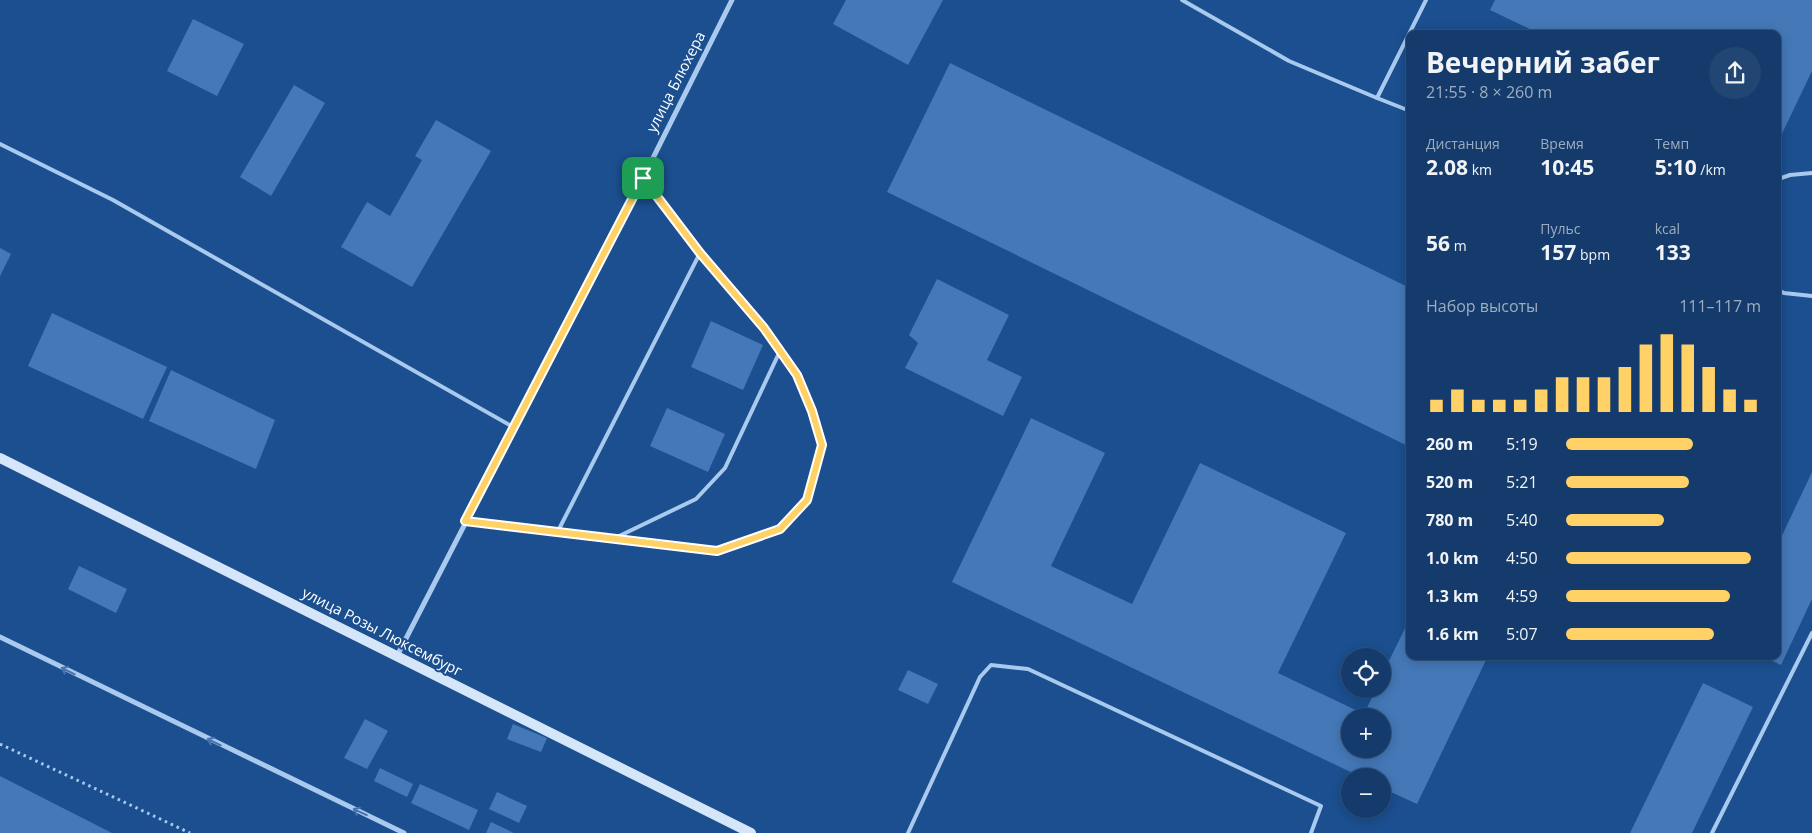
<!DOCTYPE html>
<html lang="ru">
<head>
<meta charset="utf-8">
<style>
	:root { --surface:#143b6b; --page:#214673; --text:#f1f3f6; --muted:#9dadc1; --line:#33557e; --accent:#ffd166 }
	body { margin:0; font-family:"Open Sans",sans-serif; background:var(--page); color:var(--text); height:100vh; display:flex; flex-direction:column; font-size:19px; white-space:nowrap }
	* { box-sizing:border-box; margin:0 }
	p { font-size:16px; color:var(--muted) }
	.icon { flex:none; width:28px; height:28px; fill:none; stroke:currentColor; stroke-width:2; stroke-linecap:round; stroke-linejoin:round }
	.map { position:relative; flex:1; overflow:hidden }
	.side { position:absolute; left:1406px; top:30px; width:375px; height:630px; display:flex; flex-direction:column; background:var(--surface); border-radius:10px; box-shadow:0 2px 12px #0003,0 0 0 1px var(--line) }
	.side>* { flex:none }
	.tools { position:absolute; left:1341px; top:648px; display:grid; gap:10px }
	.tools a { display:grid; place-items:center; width:50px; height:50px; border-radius:50%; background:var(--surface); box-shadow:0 2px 12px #0003,0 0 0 1px var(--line); font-size:25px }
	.pin { position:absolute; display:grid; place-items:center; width:42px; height:42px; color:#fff; margin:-21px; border-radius:10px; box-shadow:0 2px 8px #0006 }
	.round { display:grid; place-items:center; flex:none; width:52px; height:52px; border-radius:26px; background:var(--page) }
	.head { display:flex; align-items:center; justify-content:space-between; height:85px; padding:0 20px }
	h1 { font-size:28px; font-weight:700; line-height:38px }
	.stats { display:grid; grid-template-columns:repeat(3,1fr); gap:8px; height:85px; padding:5px 20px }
	.stats div { display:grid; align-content:center }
	.stats b { font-size:21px; font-weight:700 }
	.stats small { font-size:14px; font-weight:400 }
	.stats p { font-size:14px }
	.chart { height:140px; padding:10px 20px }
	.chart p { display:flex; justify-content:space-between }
	.chart svg { width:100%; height:90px; margin-top:5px; stroke:var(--accent); stroke-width:6 }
	ul { padding:0 20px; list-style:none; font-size:16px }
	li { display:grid; grid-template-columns:80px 60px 1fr; align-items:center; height:38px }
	li i { height:12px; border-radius:6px; background:var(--accent) }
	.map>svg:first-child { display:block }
</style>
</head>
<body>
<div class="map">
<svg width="1812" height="833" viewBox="0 0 1812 833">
	<rect width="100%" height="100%" fill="#1b4f8f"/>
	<g fill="#4478b7" fill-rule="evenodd">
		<polygon points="846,0 943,0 908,65 833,24"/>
		<polygon points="1495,0 1812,0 1812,71 1778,142 1778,34 1540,34 1490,10"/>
		<polygon points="193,19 244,44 217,96 167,71"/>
		<polygon points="950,63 1410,288 1410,447 887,192"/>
		<polygon points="294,85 325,103 271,196 240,177"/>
		<polygon points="436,120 491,151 412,287 341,247 367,202 390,216 422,160 415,156"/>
		<polygon points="0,248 11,254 0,276"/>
		<polygon points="937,279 1009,315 987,360 1022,377 1003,416 905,368 918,343 909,335"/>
		<polygon points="52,313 167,367 143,419 28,366"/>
		<polygon points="711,321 763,345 743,390 691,367"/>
		<polygon points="171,370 275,420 256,469 149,421"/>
		<polygon points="667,408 725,434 708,472 650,446"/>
		<path d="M1031 418 1105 453 1051 566 1132 604 1200 463 1346 533 1278 673 1364 714 1376 689H1382V675L1410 618V656H1488L1417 804 1382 788V776H1359L952 582ZM1350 716H1382V749H1350Z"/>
		<polygon points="1812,472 1812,599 1781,665 1762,656 1778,656 1778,544"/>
		<polygon points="79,566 127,589 116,613 68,589"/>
		<polygon points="908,670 938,684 928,704 898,690"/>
		<polygon points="1703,683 1753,707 1692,833 1630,833"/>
		<polygon points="365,719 388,731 367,769 344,758"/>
		<polygon points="513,724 547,738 541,752 507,739"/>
		<polygon points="380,768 413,784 407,797 374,781"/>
		<polygon points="0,776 112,833 0,833"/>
		<polygon points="420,784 478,810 469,830 411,803"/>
		<polygon points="497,792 527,806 519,823 489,809"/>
		<polygon points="491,822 514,833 486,833"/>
	</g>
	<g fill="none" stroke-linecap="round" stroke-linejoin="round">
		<polyline stroke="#a9c9ee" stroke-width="3" stroke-dasharray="2.5 4" stroke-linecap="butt" points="0,744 190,833"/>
		<g stroke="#a9c9ee" stroke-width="4">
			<polyline points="1182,0 1289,61 1377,98"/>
			<polyline points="1410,111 1377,98 1426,0"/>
			<polyline points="0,144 113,200 513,427"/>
			<polyline points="1778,179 1790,175 1812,173"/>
			<polyline points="1778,290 1784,293 1812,296"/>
			<polyline points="465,521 717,551 780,529 807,500 822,445 812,411 797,375 764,329 700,253 643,178"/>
			<polyline points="557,533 700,253"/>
			<polyline points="613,539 696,499 725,468 780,351"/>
			<polyline points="908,833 980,677 991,665 1028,669 1321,806 1311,833"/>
			<polyline points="1712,833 1812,633"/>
		</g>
		<g stroke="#a9c9ee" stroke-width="5">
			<polyline points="0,637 404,833"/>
			<polyline points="397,656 643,178 732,0"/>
		</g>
		<polyline stroke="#d6e6fa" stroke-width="10" points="0,458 751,833"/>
	</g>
	<defs><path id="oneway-shaft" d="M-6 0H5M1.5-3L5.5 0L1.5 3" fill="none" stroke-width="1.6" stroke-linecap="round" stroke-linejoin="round" transform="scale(1.25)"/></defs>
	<g stroke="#4674ac">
		<use href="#oneway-shaft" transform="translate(68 671) rotate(-154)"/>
		<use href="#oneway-shaft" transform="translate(214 742) rotate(-154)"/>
		<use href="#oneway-shaft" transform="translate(360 812) rotate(-155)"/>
	</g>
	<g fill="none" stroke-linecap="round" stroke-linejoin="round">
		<defs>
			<polygon id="route" points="643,178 700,253 764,328 797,375 812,411 822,445 807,500 780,529 717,551 465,521"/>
		</defs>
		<use href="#route" stroke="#fff" stroke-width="10"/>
		<use href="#route" stroke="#ffd166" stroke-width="6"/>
	</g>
	<g text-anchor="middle" stroke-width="4" stroke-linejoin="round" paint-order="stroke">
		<g font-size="15" fill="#fff" stroke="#1b4f8f">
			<text transform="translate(676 82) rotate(-63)" y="5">улица Блюхера</text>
			<text transform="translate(382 632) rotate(27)" y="5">улица Розы Люксембург</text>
		</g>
	</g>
</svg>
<div class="tools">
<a><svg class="icon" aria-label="locate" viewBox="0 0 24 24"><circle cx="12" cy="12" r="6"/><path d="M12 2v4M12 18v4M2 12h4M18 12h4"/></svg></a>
<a>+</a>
<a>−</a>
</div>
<div class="pin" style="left:643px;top:178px;background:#1e9e55"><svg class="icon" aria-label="arrive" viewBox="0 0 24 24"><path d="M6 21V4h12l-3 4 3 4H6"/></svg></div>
<section class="side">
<div class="head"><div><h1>Вечерний забег</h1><p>21:55 · 8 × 260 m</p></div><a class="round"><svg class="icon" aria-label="share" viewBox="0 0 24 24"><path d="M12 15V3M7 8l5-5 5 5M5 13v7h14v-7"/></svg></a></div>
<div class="stats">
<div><p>Дистанция</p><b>2.08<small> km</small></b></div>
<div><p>Время</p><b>10:45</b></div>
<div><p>Темп</p><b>5:10<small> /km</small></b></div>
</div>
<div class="stats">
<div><b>56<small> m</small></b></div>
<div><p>Пульс</p><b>157<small> bpm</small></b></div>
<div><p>kcal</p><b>133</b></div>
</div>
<div class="chart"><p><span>Набор высоты</span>111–117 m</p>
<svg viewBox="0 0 160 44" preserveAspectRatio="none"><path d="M5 44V38M15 44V33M25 44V38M35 44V38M45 44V38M55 44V33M65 44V27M75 44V27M85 44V27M95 44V22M105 44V11M115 44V6M125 44V11M135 44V22M145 44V33M155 44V38"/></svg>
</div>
<ul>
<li><b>260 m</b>5:19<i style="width:65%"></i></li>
<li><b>520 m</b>5:21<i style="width:63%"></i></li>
<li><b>780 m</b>5:40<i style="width:50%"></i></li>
<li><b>1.0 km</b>4:50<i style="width:95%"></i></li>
<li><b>1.3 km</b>4:59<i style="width:84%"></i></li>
<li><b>1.6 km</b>5:07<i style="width:76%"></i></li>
</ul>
</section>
</div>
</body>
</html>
